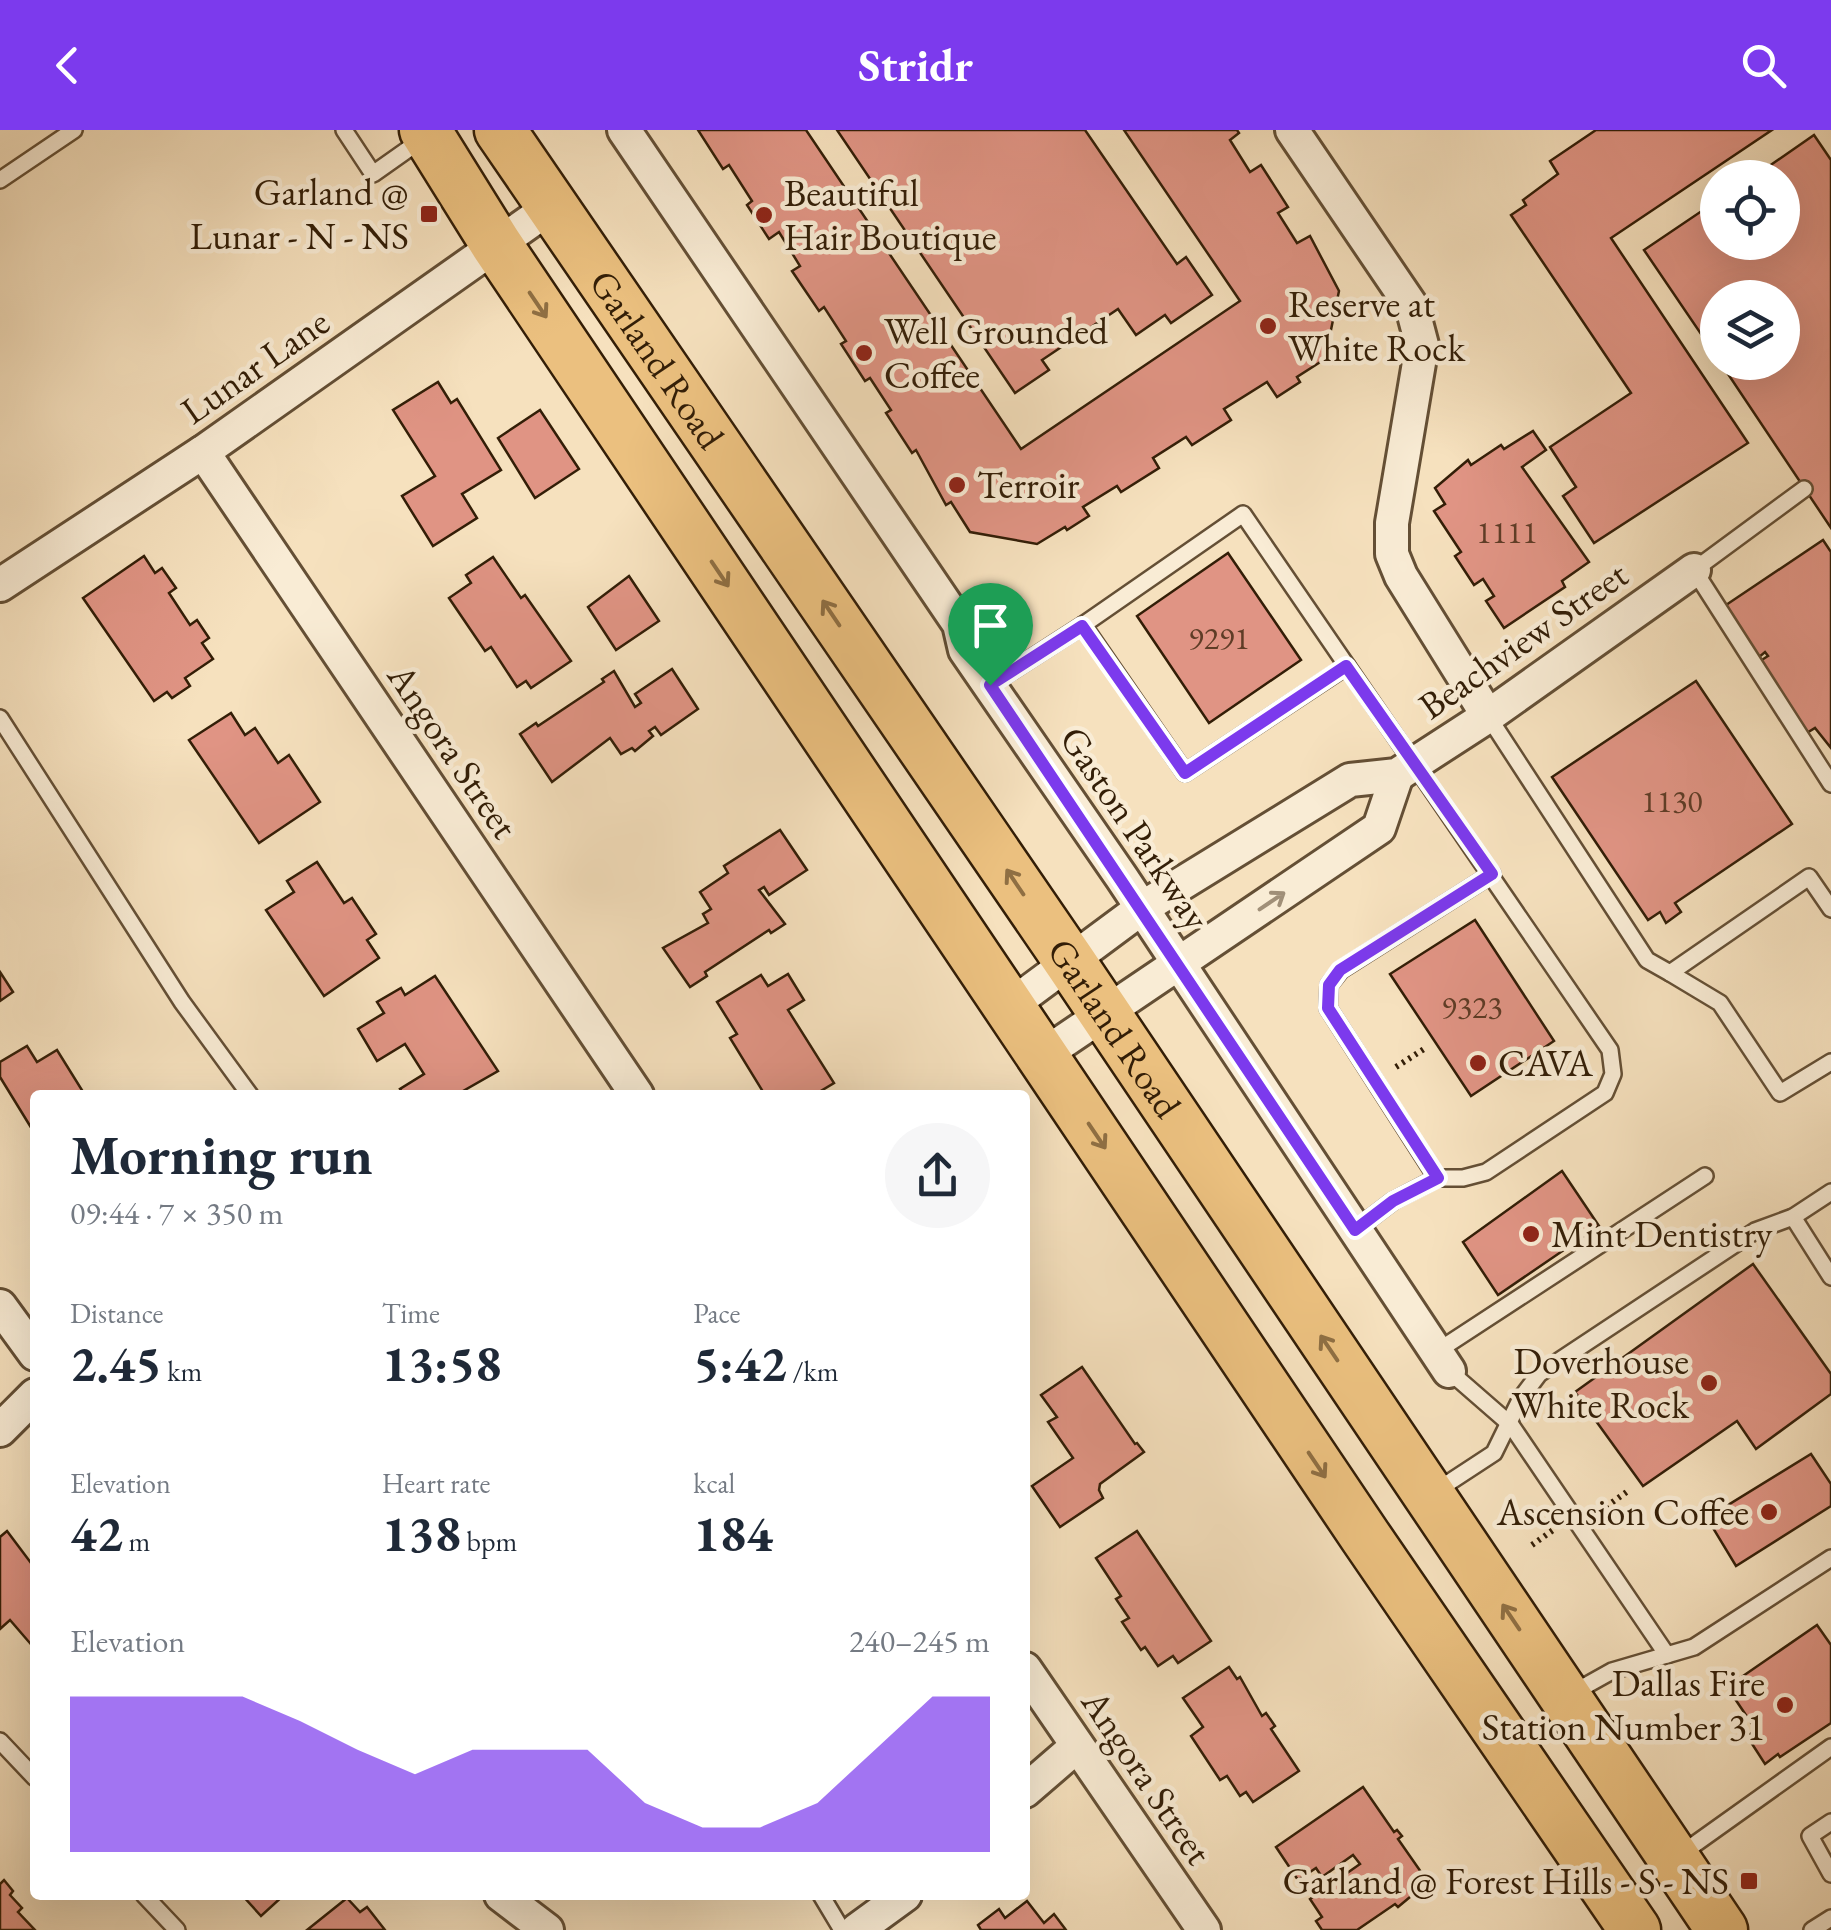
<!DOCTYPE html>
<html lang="en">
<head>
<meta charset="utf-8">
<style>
	:root { --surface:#fff; --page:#f6f6f7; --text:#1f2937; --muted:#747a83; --accent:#7c3aed }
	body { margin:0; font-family:"EB Garamond",serif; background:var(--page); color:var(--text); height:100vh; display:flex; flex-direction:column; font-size:38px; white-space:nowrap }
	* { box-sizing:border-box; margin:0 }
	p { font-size:32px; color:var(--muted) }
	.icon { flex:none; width:55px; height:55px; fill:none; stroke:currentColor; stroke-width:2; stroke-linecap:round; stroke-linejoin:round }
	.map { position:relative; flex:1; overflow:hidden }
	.side { position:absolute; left:30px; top:960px; width:1000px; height:810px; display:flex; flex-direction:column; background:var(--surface); border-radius:10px; box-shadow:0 10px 40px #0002 }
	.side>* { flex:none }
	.buttons { position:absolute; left:1700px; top:30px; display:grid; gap:20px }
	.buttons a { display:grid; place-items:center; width:100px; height:100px; border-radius:50%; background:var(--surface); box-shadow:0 10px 40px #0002; font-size:50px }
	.pin { position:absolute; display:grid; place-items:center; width:85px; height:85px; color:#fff; margin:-102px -42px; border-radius:50% 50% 50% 0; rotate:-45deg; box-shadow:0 0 10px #0007 }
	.pin .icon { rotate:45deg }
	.round { display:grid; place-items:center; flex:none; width:105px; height:105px; border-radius:52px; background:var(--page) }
	.summary { display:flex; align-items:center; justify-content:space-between; height:170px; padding:0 40px }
	h1 { font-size:55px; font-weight:700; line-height:75px }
	.figures { display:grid; grid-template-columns:repeat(3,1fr); gap:15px; height:170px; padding:10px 40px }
	.figures div { display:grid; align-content:center }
	.figures b { font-size:50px; font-weight:700 }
	.figures small { font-size:28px; font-weight:400 }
	.figures p { font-size:28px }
	.chart { height:280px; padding:20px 40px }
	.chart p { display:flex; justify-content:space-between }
	.chart svg { width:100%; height:180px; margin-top:10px; fill:var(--accent); opacity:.7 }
	header { display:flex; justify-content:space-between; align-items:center; height:130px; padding:0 40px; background:var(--accent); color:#fff; font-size:45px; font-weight:700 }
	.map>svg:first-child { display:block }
</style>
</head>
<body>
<header><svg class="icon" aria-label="back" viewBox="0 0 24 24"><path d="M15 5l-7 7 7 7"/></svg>Stridr<svg class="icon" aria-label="search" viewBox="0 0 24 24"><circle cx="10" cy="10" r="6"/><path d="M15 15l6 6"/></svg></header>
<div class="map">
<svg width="1831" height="1800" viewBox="0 0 1831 1800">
	<rect width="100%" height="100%" fill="#f6e1be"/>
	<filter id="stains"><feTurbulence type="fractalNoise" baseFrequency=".002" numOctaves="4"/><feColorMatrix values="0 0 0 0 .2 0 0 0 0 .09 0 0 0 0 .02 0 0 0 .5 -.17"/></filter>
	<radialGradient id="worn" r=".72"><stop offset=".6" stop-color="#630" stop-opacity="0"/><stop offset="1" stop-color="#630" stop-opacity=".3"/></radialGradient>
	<g fill="#e09484" stroke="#331e07" stroke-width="2.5">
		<polygon points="698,0 806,0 1021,319 1240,171 1124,0 1237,0 1239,3 1230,10 1250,42 1261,35 1288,77 1278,83 1297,113 1310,106 1339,161 1325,229 1297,247 1300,252 1277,267 1267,252 1224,279 1231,290 1192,315 1186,307 1153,328 1159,338 1121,362 1117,356 1083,377 1089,386 1067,400 1065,397 1037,414 970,402 951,372 946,375 916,320 912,323 886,283 891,280 870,248 865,251 841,214 846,211 824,177 819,181 792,141 800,136 779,102 769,109 747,75 752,71 729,35 723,39"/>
		<polygon points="837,0 1085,0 1177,134 1186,127 1212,165 1171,193 1165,185 1136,205 1118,179 1042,230 1049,240 1015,263"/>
		<polygon points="1596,0 1772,0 1611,108 1748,313 1594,413 1563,366 1576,357 1550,317 1631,263 1511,85 1526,75 1523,70 1558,44 1550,31"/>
		<polygon points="1814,5 1831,30 1831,398 1720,232 1782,232 1782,168 1718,168 1718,229 1644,120 1718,70 1718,112 1782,112 1782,48 1752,48"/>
		<polygon points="438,252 451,273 457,269 501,340 462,364 477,388 433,416 402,366 435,346 393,280"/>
		<polygon points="540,280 579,339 535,368 498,308"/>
		<polygon points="1533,301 1546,320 1522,337 1589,432 1562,451 1565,457 1504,498 1486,471 1494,466 1483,449 1474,455 1455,426 1461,422 1434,381 1445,374 1435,358 1468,330 1471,335 1501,315 1504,319"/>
		<polygon points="1823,410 1831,422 1831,618 1815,598 1805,604 1757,533 1768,526 1765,522 1758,528 1723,477"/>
		<polygon points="1228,423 1301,530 1209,593 1137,486"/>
		<polygon points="144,426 155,443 162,438 176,458 169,463 190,495 197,490 209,508 202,513 213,529 185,548 190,556 172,568 167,562 154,571 83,468"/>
		<polygon points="493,427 521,468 525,465 571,531 531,558 526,551 517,557 491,517 485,521 483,518 449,468 471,453 466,445"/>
		<polygon points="629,446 659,491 616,520 588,477"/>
		<polygon points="672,539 698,579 661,605 655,597 649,601 653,606 635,621 632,618 621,624 610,608 552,652 520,604 536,593 538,596 604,552 602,549 614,541 635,577 641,573 635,564"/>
		<polygon points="1696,551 1792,694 1675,773 1681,782 1666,793 1660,782 1648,790 1552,647"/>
		<polygon points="231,583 245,605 255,598 278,633 289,625 320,672 259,713 189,610"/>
		<polygon points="780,700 807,740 769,765 764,757 759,760 785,794 771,803 769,800 705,842 707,846 690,857 663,818 708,793 703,784 711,779 700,762 728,743 724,736"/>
		<polygon points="317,732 344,773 352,768 376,804 367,810 379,828 324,866 266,780 294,762 287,751"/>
		<polygon points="1475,790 1554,911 1471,966 1390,844"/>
		<polygon points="0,842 13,862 0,871"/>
		<polygon points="788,844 804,870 788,880 834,953 814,965 765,965 730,908 737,904 717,872 761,845 768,856"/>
		<polygon points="435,846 498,941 456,965 404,965 400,959 424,944 405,914 377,931 358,899 384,883 377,872 401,858 405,865"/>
		<polygon points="27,916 37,932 57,920 85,965 35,965 35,1004 0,947 0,932"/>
		<polygon points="1562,1041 1599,1096 1498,1165 1463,1112"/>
		<polygon points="1753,1134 1831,1244 1831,1264 1756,1319 1737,1291 1643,1356 1575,1262"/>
		<polygon points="1082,1237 1135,1314 1137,1313 1144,1322 1100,1354 1099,1360 1103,1368 1060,1397 1032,1356 1073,1328 1048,1292 1057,1287 1041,1265"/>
		<polygon points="1811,1324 1831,1354 1831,1376 1736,1436 1707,1388"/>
		<polygon points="7,1401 31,1433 35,1433 35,1519 10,1490 0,1499 0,1407"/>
		<polygon points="1137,1401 1211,1511 1178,1533 1173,1526 1158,1536 1145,1517 1141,1520 1122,1492 1129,1488 1116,1469 1121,1466 1096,1428"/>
		<polygon points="1817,1495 1831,1515 1831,1593 1780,1627 1778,1624 1765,1634 1747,1606 1756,1600 1727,1557"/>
		<polygon points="1229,1537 1237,1549 1240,1547 1262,1586 1266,1583 1275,1596 1271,1599 1299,1641 1253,1672 1246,1662 1240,1666 1227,1646 1220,1650 1191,1606 1203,1597 1183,1568"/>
		<polygon points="1363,1657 1394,1702 1397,1700 1402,1706 1398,1709 1428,1752 1398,1777 1395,1774 1357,1800 1322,1800 1316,1791 1322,1787 1310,1769 1360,1734 1353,1725 1322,1747 1316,1738 1298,1750 1276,1717"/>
		<polygon points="4,1750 13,1761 10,1765 22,1778 18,1782 35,1800 0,1800 0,1754"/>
		<polygon points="242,1765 284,1765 261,1786"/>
		<polygon points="347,1768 360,1782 367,1777 385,1800 307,1800"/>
		<polygon points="1027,1771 1044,1793 1054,1784 1066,1800 981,1800 978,1795 999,1779 1005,1788"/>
	</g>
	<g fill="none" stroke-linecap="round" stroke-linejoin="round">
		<defs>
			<g id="lane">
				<polyline points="344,0 373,44 424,8"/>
				<polyline points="0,50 74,0"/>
				<polyline points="1804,359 1694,440 1831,654"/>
				<polyline points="1083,495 1185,643 1347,536"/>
				<polyline points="990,555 1083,495 1243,384 1610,920 1613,944 1605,963 1486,1042 1463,1048 1437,1048"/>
				<polyline points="1488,586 1647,830 1670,843 1809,747 1831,779"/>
				<polyline points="0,588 182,872 250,965"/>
				<polyline points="1670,843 1720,873 1780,963 1831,932"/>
				<polyline points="1793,1087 1831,1147"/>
				<polyline points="1355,1100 1393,1071 1437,1048 1328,878 1329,855 1341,840 1492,744"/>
				<polyline points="1436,1222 1705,1046"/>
				<polyline points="1449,1241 1511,1295 1667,1525"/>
				<polyline points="1436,1361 1494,1323 1521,1268 1539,1244 1755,1101 1793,1087 1831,1062"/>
				<polyline points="1569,1565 1612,1541 1694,1517 1831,1428"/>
				<polyline points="0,1611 35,1648"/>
				<polyline points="1831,1692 1810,1706 1831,1744"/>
				<polyline points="1681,1724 1831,1617"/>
				<polyline points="144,1765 177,1800"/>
				<polyline points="821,1765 842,1800"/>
				<polyline points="1812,1800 1831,1788"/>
			</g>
			<g id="street">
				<polyline points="624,0 959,494 965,520 1122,748 1449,1241"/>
				<polyline points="1292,0 1412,177 1422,215 1392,393 1392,424 1401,446 1488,586"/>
				<polyline points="203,322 637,965"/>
				<polyline points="0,455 203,322 552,76"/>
				<polyline points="1010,876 1142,778 1350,650 1397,645 1488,586 1694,440"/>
				<polyline points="1043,925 1379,698 1397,645"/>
				<polyline points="0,1176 35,1224"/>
				<polyline points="0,1300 35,1265"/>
				<polyline points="1025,1539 1204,1800"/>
				<polyline points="1025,1661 1077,1616"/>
				<polyline points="501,1765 547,1800"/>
				<polyline points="857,1800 905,1765"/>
			</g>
			<g id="primary">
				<polyline points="425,0 496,114 1365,1406 1635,1800"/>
				<path id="s1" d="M500 0 1070 832 1722 1800"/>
			</g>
		</defs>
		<use href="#lane" stroke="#644f35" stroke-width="20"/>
		<use href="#street" stroke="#644f35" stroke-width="38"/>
		<use href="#primary" stroke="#331e07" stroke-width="55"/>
		<g stroke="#331e07" stroke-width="6" stroke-dasharray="2.5 5" stroke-linecap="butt">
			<polyline points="1396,937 1424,919"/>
			<polyline points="1600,1381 1628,1361"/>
			<polyline points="1532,1415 1556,1398"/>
		</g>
		<use href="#lane" stroke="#f9ecd5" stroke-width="15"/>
		<use href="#street" stroke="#f9ecd5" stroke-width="32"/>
		<use href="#primary" stroke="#ebc07f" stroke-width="50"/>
	</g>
	<defs><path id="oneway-shaft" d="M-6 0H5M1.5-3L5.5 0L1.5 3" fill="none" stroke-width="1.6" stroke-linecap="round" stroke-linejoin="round" transform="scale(2.5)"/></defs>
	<g stroke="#8f6f43">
		<use href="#oneway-shaft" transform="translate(538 175) rotate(56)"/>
		<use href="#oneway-shaft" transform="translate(720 444) rotate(56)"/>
		<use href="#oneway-shaft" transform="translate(831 483) rotate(-124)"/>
		<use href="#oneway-shaft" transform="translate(1015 752) rotate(-124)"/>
		<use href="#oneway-shaft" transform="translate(1097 1006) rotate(56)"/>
		<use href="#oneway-shaft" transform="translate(1329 1218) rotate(-124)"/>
		<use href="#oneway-shaft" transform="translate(1317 1335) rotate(56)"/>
		<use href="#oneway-shaft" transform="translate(1511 1487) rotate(-124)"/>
	</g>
	<use stroke="#a08f78" href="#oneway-shaft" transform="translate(1272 771) rotate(-34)"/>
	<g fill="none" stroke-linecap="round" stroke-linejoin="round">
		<defs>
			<polygon id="route" points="1082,496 1185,643 1346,536 1492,744 1340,840 1329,855 1328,878 1438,1048 1393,1071 1355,1100 990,555"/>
		</defs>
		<use href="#route" stroke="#fff" stroke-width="20"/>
		<use href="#route" stroke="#7c3aed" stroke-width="12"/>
	</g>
	<g fill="#8f2418" stroke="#f9ecd5" stroke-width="4">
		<rect x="419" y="74" width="20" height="20" rx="5"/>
		<circle cx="764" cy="85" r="10"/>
		<circle cx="1268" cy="196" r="10"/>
		<circle cx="864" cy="223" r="10"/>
		<circle cx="957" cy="355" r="10"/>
		<circle cx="1478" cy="933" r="10"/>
		<circle cx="1531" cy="1104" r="10"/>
		<circle cx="1709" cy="1253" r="10"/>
		<circle cx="1769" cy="1382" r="10"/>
		<circle cx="1785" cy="1575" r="10"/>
		<rect x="1739" y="1741" width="20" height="20" rx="5"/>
	</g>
	<g text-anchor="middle" stroke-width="9" stroke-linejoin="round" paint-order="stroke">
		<g font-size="32" fill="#5e3c26">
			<text x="1507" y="413">1111</text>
			<text x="1219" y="519">9291</text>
			<text x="1672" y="682">1130</text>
			<text x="1472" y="888">9323</text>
		</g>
		<g font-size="38" fill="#331e07" stroke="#f9ecd5" text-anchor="start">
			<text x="409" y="75" text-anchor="end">Garland @<tspan x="409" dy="44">Lunar - N - NS</tspan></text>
			<text x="784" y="76">Beautiful<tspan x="784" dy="44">Hair Boutique</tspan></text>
			<text x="1288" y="187">Reserve at<tspan x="1288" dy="44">White Rock</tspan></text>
			<text x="884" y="214">Well Grounded<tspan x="884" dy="44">Coffee</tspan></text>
			<text x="977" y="368">Terroir</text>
			<text x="1498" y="946">CAVA</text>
			<text x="1551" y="1117">Mint Dentistry</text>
			<text x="1689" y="1244" text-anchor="end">Doverhouse<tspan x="1689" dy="44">White Rock</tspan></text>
			<text x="1749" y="1395" text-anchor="end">Ascension Coffee</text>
			<text x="1765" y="1566" text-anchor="end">Dallas Fire<tspan x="1765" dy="44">Station Number 31</tspan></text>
			<text x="1729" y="1764" text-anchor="end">Garland @ Forest Hills - S - NS</text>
		</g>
		<g font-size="38" fill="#331e07" stroke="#f9ecd5">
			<text dy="13" stroke="none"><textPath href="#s1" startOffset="278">Garland Road</textPath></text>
			<text transform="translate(255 236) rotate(-35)" y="13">Lunar Lane</text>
			<text transform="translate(1523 510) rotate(-35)" y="13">Beachview Street</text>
			<text transform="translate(453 621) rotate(56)" y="13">Angora Street</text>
			<text transform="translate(1135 698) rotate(56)" y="13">Gaston Parkway</text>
			<text dy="13" stroke="none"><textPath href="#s1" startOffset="1088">Garland Road</textPath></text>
			<text transform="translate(1147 1647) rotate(56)" y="13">Angora Street</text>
		</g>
	</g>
	<rect width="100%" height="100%" filter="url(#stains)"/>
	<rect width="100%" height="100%" fill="url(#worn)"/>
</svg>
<div class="buttons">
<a><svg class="icon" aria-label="locate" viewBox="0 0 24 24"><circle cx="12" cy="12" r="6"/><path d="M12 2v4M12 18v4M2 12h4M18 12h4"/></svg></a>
<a><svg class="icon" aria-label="layers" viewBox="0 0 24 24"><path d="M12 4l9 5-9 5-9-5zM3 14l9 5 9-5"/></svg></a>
</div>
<div class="pin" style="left:990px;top:555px;background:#1e9e55"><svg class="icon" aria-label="arrive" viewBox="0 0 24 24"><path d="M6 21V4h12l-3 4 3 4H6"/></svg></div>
<section class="side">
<div class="summary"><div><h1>Morning run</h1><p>09:44 · 7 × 350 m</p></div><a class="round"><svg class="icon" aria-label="share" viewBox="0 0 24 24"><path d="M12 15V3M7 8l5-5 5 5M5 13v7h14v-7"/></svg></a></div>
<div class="figures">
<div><p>Distance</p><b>2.45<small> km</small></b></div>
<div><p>Time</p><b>13:58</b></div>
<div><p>Pace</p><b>5:42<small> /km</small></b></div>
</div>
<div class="figures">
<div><p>Elevation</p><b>42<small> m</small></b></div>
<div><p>Heart rate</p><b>138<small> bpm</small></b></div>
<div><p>kcal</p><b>184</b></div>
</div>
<div class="chart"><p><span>Elevation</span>240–245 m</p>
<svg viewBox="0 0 160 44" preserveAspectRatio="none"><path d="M0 44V6L10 6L20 6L30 6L40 12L50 19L60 25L70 19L80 19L90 19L100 32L110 38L120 38L130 32L140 19L150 6L160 6V44z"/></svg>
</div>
</section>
</div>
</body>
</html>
